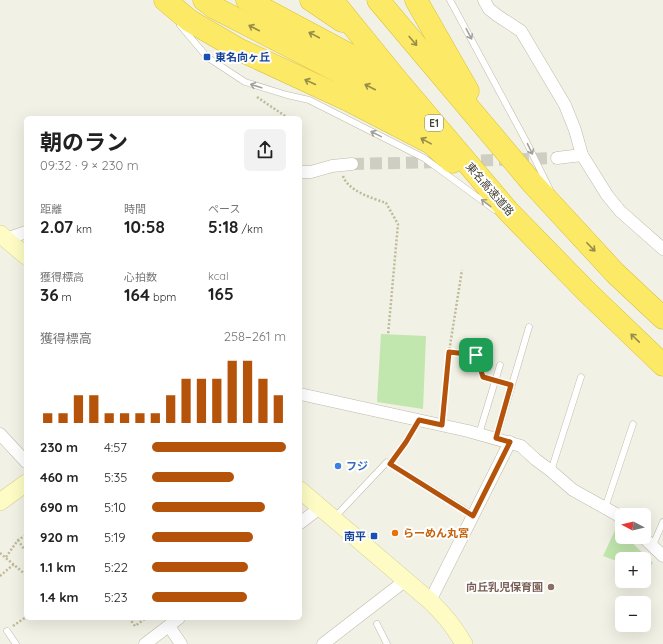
<!DOCTYPE html>
<html lang="ja">
<head>
<meta charset="utf-8">
<style>
	:root { --surface:#fff; --page:#f2f2f2; --text:#222; --muted:#767676; --accent:#b45309 }
	body { margin:0; font-family:Quicksand,"Noto Sans JP",sans-serif; background:var(--page); color:var(--text); height:100vh; display:flex; flex-direction:column; font-size:15px; white-space:nowrap }
	* { box-sizing:border-box; margin:0 }
	p { font-size:13px; color:var(--muted) }
	.icon { flex:none; width:22px; height:22px; fill:none; stroke:currentColor; stroke-width:2; stroke-linecap:round; stroke-linejoin:round }
	.map { position:relative; flex:1; overflow:hidden }
	.drawer { position:absolute; left:24px; top:116px; width:278px; height:504px; display:flex; flex-direction:column; background:var(--surface); border-radius:6px; box-shadow:0 4px 16px #0002 }
	.drawer>* { flex:none }
	.needle { width:26px; rotate:277deg }
	.fabs { position:absolute; left:615px; top:508px; display:grid; gap:8px }
	.fabs a { display:grid; place-items:center; width:36px; height:36px; border-radius:6px; background:var(--surface); box-shadow:0 4px 16px #0002; font-size:20px }
	.pin { position:absolute; display:grid; place-items:center; width:34px; height:34px; color:#fff; margin:-17px; border-radius:8px; box-shadow:0 2px 6px #0006 }
	.round { display:grid; place-items:center; flex:none; width:42px; height:42px; border-radius:6px; background:var(--page) }
	.headline { display:flex; align-items:center; justify-content:space-between; height:68px; padding:0 16px }
	h1 { font-size:22px; font-weight:700; line-height:30px }
	.stats { display:grid; grid-template-columns:repeat(3,1fr); gap:6px; height:68px; padding:4px 16px }
	.stats div { display:grid; align-content:center }
	.stats b { font-size:17px; font-weight:700 }
	.stats small { font-size:11px; font-weight:400 }
	.stats p { font-size:11px }
	.chart { height:112px; padding:8px 16px }
	.chart p { display:flex; justify-content:space-between }
	.chart svg { width:100%; height:72px; margin-top:4px; stroke:var(--accent); stroke-width:6 }
	ul { padding:0 16px; list-style:none; font-size:13px }
	li { display:grid; grid-template-columns:64px 48px 1fr; align-items:center; height:30px }
	li i { height:10px; border-radius:5px; background:var(--accent) }
	.map>svg:first-child { display:block }
</style>
</head>
<body>
<div class="map">
<svg width="663" height="644" viewBox="0 0 663 644">
	<rect width="100%" height="100%" fill="#f2f1e5"/>
	<g fill="#c1e6ae">
		<polygon points="381,334 426,336 423,409 377,402"/>
		<polygon points="616,528 622,533 622,537 626,537 653,563 647,571 644,570 644,559 622,559 622,563 603,556"/>
	</g>
	<g fill="none" stroke-linecap="round" stroke-linejoin="round">
		<g stroke="#cfcec2" stroke-width="12" stroke-dasharray="12 6" stroke-linecap="butt">
			<polyline points="463,161 557,158"/>
			<polyline points="352,164 441,162"/>
		</g>
		<defs>
			<g id="lane">
				<polyline points="450,0 527,143 550,190"/>
				<polyline points="180,25 207,57 245,82 287,95 309,100 424,158 495,210"/>
				<polyline points="479,434 500,365"/>
				<polyline points="496,439 529,327"/>
				<polyline points="551,471 581,377"/>
				<polyline points="605,508 633,424"/>
				<polyline points="335,517 387,462 473,515"/>
				<polyline points="653,545 663,522"/>
				<polyline points="377,624 387,644"/>
				<polyline points="7,631 16,644"/>
			</g>
			<g id="street">
				<polyline points="484,0 489,9 498,16 521,31 565,105 575,130 582,155 607,195 620,211 663,249"/>
				<polyline points="557,158 582,155"/>
				<polyline points="300,172 311,172 332,166 352,164"/>
				<polyline points="6,239 26,232"/>
				<polyline points="300,394 468,431 521,446 535,459 551,471 573,490 616,514 622,519"/>
				<polyline points="0,434 26,462"/>
				<polyline points="300,523 321,507"/>
				<polyline points="643,537 663,556"/>
				<polyline points="430,601 510,442"/>
				<polyline points="169,626 181,644"/>
				<polyline points="145,644 179,618"/>
				<polyline points="323,644 406,580"/>
			</g>
			<g id="secondary">
				<polyline points="0,234 26,256"/>
				<path d="M300 490 430 601C444 614 455 628 464 644"/>
				<polyline points="0,502 26,483"/>
			</g>
			<g id="highway">
				<polyline points="165,0 190,21 240,50 348,100 431,143 452,162"/>
				<polyline points="204,0 215,8 421,114"/>
				<polyline points="247,0 389,76"/>
				<polyline points="311,0 342,21"/>
				<polyline points="332,0 397,80 508,211 587,292 663,365"/>
				<polyline points="378,0 533,184 615,273 663,318"/>
				<polyline points="416,0 468,91"/>
			</g>
		</defs>
		<use href="#lane" stroke="#bebba8" stroke-width="7"/>
		<use href="#street" stroke="#bebba8" stroke-width="13"/>
		<use href="#secondary" stroke="#d2cf95" stroke-width="18"/>
		<use href="#highway" stroke="#dbc136" stroke-width="23"/>
		<g stroke="#bfba99" stroke-width="2.5" stroke-dasharray="2 2" stroke-linecap="butt">
			<polyline points="257,97 288,118"/>
			<path d="M343 176C348 191 372 198 386 203L398 224 388 335"/>
			<polyline points="449,352 476,355 483,377 487,378"/>
			<polyline points="443,413 449,352 462,270"/>
			<polyline points="395,457 413,431"/>
			<polyline points="18,540 26,552"/>
			<polyline points="0,553 26,575"/>
			<polyline points="6,557 18,540 26,535"/>
			<polyline points="0,576 14,564"/>
			<polyline points="129,618 135,626 146,618"/>
			<polyline points="13,626 26,617"/>
		</g>
		<use href="#lane" stroke="#fff" stroke-width="6"/>
		<use href="#street" stroke="#fff" stroke-width="12"/>
		<use href="#secondary" stroke="#fefcc4" stroke-width="17"/>
		<use href="#highway" stroke="#fce966" stroke-width="22"/>
	</g>
	<defs><path id="oneway-shaft" d="M-6 0H5M1.5-3L5.5 0L1.5 3" fill="none" stroke-width="1.6" stroke-linecap="round" stroke-linejoin="round"/></defs>
	<g stroke="#978d4b">
		<use href="#oneway-shaft" transform="translate(254 28) rotate(-153)"/>
		<use href="#oneway-shaft" transform="translate(314 35) rotate(-152)"/>
		<use href="#oneway-shaft" transform="translate(413 41) rotate(50)"/>
		<use href="#oneway-shaft" transform="translate(310 82) rotate(-155)"/>
		<use href="#oneway-shaft" transform="translate(370 87) rotate(-153)"/>
		<use href="#oneway-shaft" transform="translate(426 141) rotate(-151)"/>
		<use href="#oneway-shaft" transform="translate(591 247) rotate(46)"/>
		<use href="#oneway-shaft" transform="translate(635 338) rotate(-136)"/>
	</g>
	<g stroke="#a2a09a">
		<use href="#oneway-shaft" transform="translate(469 34) rotate(62)"/>
		<use href="#oneway-shaft" transform="translate(256 86) rotate(-162)"/>
		<use href="#oneway-shaft" transform="translate(376 134) rotate(-154)"/>
		<use href="#oneway-shaft" transform="translate(530 149) rotate(64)"/>
		<use href="#oneway-shaft" transform="translate(486 203) rotate(-143)"/>
	</g>
	<g fill="none" stroke-linecap="round" stroke-linejoin="round">
		<defs>
			<polygon id="route" points="449,352 476,355 483,377 511,385 496,438 510,442 473,516 390,464 406,442 419,420 442,425"/>
		</defs>
		<use href="#route" stroke="#fff" stroke-width="8"/>
		<use href="#route" stroke="#b45309" stroke-width="5"/>
	</g>
	<g fill="#1a4fb4" stroke="#fff" stroke-width="1.5">
		<rect x="203" y="53" width="8" height="8" rx="2"/>
		<rect x="370" y="532" width="8" height="8" rx="2"/>
	</g>
	<circle fill="#3f7fe0" stroke="#fff" stroke-width="1.5" cx="338" cy="466" r="4"/>
	<circle fill="#e8710a" stroke="#fff" stroke-width="1.5" cx="395" cy="533" r="4"/>
	<circle fill="#8d6e63" stroke="#fff" stroke-width="1.5" cx="551" cy="587" r="4"/>
	<g text-anchor="middle" stroke-width="4" stroke-linejoin="round" paint-order="stroke">
		<rect fill="#fff" stroke="#7d7b72" stroke-width="1" x="425" y="115" width="18" height="16" rx="3"/>
		<g font-size="10" font-weight="bold" fill="#454235">
			<text x="434" y="127">E1</text>
		</g>
		<g font-size="11" font-weight="bold" fill="#164399" stroke="#fff" text-anchor="start">
			<text x="215" y="61">東名向ヶ丘</text>
			<text x="366" y="540" text-anchor="end">南平</text>
		</g>
		<g font-size="11" fill="#454235" stroke="#fff">
			<text transform="translate(490 189) rotate(49)" y="4">東名高速道路</text>
		</g>
		<g font-size="11" font-weight="bold" fill="#366cbe" stroke="#fff" text-anchor="start">
			<text x="346" y="470">フジ</text>
		</g>
		<g font-size="11" font-weight="bold" fill="#c56008" stroke="#fff" text-anchor="start">
			<text x="403" y="537">らーめん丸宮</text>
		</g>
		<g font-size="11" font-weight="bold" fill="#785e54" stroke="#fff" text-anchor="end">
			<text x="543" y="591">向丘乳児保育園</text>
		</g>
	</g>
</svg>
<div class="fabs">
<a><svg class="needle" viewBox="-14 -14 28 28"><path d="M0-13l5 13h-10z" fill="#e53935"/><path d="M0 13l5-13h-10z" fill="#767676"/></svg></a>
<a>+</a>
<a>−</a>
</div>
<div class="pin" style="left:476px;top:355px;background:#1e9e55"><svg class="icon" aria-label="arrive" viewBox="0 0 24 24"><path d="M6 21V4h12l-3 4 3 4H6"/></svg></div>
<section class="drawer">
<div class="headline"><div><h1>朝のラン</h1><p>09:32 · 9 × 230 m</p></div><a class="round"><svg class="icon" aria-label="share" viewBox="0 0 24 24"><path d="M12 15V3M7 8l5-5 5 5M5 13v7h14v-7"/></svg></a></div>
<div class="stats">
<div><p>距離</p><b>2.07<small> km</small></b></div>
<div><p>時間</p><b>10:58</b></div>
<div><p>ペース</p><b>5:18<small> /km</small></b></div>
</div>
<div class="stats">
<div><p>獲得標高</p><b>36<small> m</small></b></div>
<div><p>心拍数</p><b>164<small> bpm</small></b></div>
<div><p>kcal</p><b>165</b></div>
</div>
<div class="chart"><p><span>獲得標高</span>258–261 m</p>
<svg viewBox="0 0 160 44" preserveAspectRatio="none"><path d="M5 44V38M15 44V38M25 44V27M35 44V27M45 44V38M55 44V38M65 44V38M75 44V38M85 44V27M95 44V17M105 44V17M115 44V17M125 44V6M135 44V6M145 44V17M155 44V27"/></svg>
</div>
<ul>
<li><b>230 m</b>4:57<i style="width:100%"></i></li>
<li><b>460 m</b>5:35<i style="width:61%"></i></li>
<li><b>690 m</b>5:10<i style="width:84%"></i></li>
<li><b>920 m</b>5:19<i style="width:75%"></i></li>
<li><b>1.1 km</b>5:22<i style="width:72%"></i></li>
<li><b>1.4 km</b>5:23<i style="width:71%"></i></li>
</ul>
</section>
</div>
</body>
</html>
